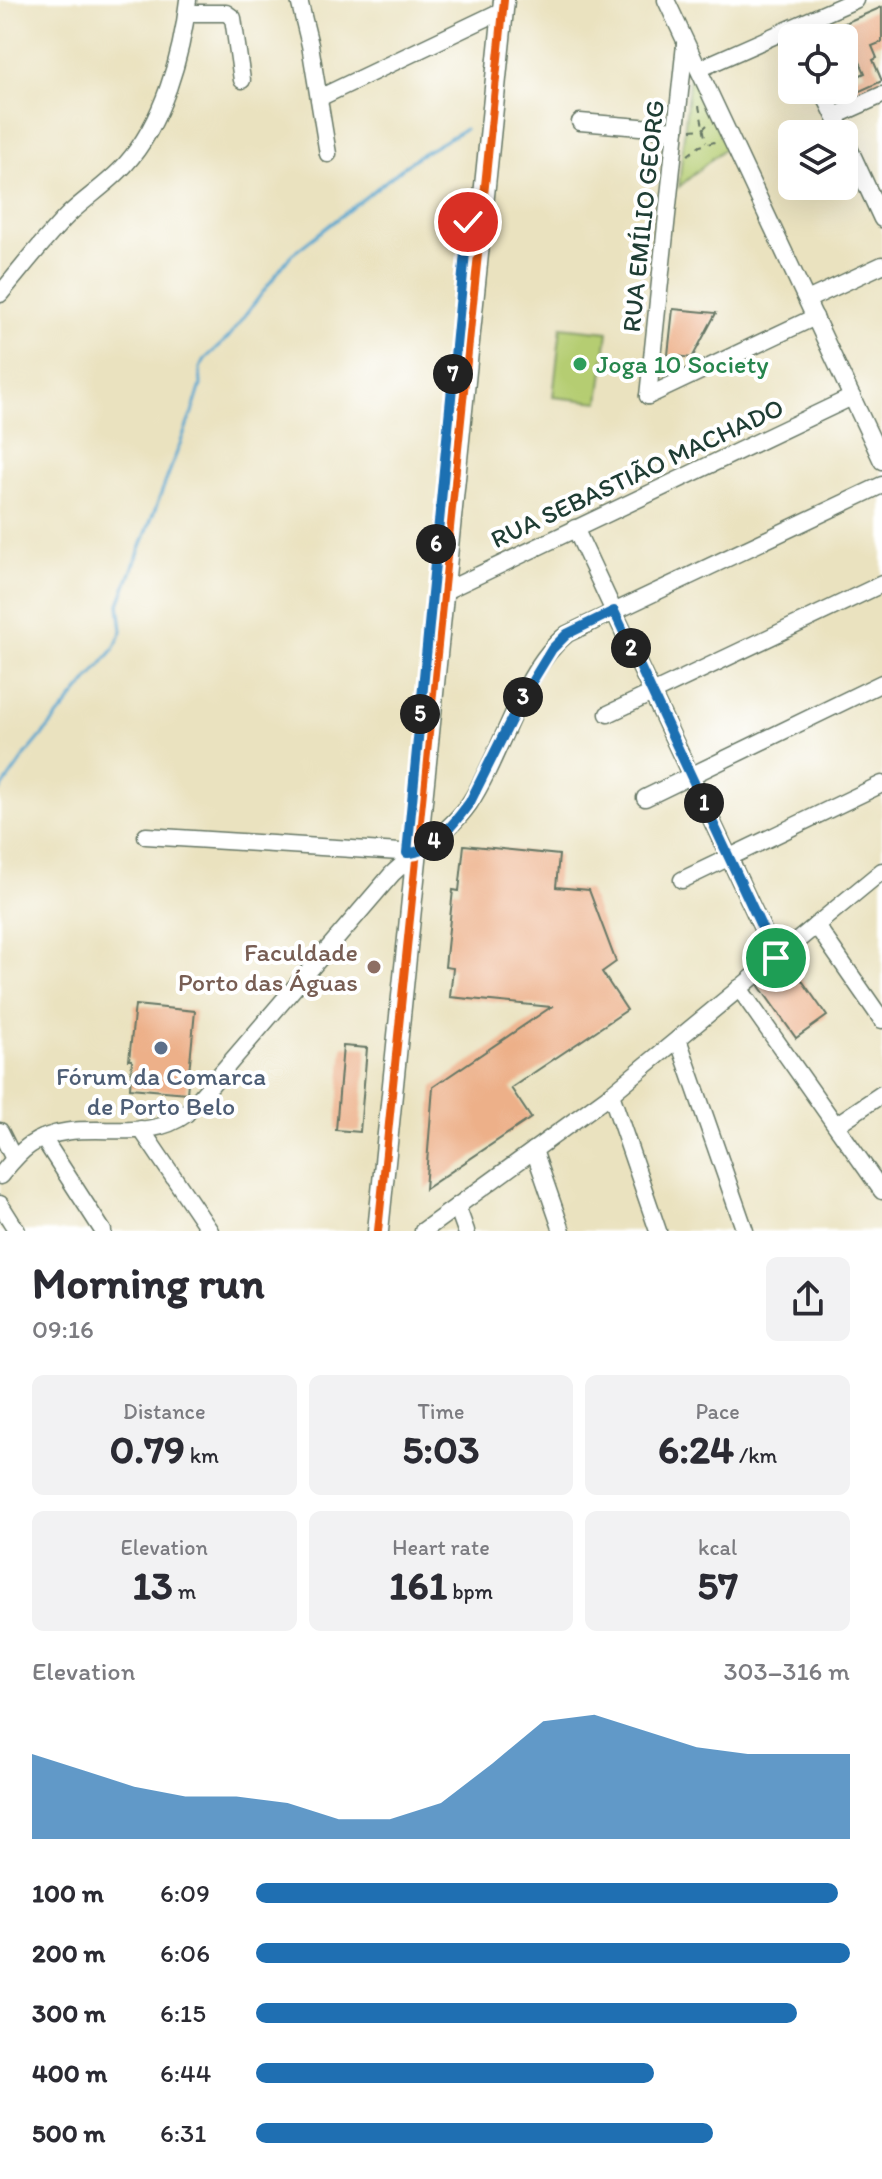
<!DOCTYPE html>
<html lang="en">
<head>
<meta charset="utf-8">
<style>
	:root { --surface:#fff; --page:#f2f2f3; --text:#2b2b33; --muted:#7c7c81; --accent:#1f6fb2 }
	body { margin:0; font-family:Itim,sans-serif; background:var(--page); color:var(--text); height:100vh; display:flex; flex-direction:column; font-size:30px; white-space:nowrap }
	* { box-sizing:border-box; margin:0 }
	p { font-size:26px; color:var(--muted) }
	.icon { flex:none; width:44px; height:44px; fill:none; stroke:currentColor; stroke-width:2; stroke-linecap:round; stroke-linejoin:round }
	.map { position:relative; height:1231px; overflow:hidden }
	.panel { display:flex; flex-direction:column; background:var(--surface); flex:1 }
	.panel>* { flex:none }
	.controls { position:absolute; left:778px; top:24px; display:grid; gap:16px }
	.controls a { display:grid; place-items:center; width:80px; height:80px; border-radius:12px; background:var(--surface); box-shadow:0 8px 32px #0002; font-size:40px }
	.pin { position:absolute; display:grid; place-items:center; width:68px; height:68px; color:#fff; margin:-34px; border:4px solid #fff; border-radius:50%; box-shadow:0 2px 8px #0007 }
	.km { position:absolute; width:40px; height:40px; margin:-20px; border-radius:50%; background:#222; color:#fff; font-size:22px; line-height:40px; text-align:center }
	.round { display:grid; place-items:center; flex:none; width:84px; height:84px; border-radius:12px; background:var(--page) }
	.head { display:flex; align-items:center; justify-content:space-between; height:136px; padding:0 32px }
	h1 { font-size:44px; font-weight:700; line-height:60px }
	.stats { display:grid; grid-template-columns:repeat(3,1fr); gap:12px; height:136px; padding:8px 32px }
	.stats div { display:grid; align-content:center; border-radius:12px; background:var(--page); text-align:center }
	.stats b { font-size:40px; font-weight:700 }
	.stats small { font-size:22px; font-weight:400 }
	.stats p { font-size:22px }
	.chart { height:224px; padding:16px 32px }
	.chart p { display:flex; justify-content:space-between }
	.chart svg { width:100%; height:144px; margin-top:8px; fill:var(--accent); opacity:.7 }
	ul { padding:0 32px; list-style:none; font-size:26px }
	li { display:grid; grid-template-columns:128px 96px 1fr; align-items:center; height:60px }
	li i { height:20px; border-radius:10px; background:var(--accent) }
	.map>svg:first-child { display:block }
</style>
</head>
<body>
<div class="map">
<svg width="882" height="1231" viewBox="0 0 882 1231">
	<rect width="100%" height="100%" fill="#fff"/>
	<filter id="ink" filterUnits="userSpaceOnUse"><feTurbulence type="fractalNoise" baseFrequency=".0125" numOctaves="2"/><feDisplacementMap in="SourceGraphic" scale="16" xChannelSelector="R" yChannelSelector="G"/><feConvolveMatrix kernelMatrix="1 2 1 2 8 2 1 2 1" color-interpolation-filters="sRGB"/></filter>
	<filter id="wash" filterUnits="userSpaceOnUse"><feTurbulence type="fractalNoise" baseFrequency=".006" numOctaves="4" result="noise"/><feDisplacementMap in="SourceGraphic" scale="32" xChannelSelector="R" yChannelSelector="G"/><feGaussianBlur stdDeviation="1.8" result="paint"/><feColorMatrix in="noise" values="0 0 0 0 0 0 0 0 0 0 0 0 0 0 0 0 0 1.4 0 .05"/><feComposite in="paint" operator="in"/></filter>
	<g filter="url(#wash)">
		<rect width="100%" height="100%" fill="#eae2bf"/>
		<g fill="#b5cd72" stroke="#6a8553" stroke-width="2">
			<polygon points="690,71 726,147 679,187"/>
			<polygon points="561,327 608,332 599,402 553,397"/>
		</g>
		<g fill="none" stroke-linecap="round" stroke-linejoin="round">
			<polyline stroke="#54a4ce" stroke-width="3" points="0,791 24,757 114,649 122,631 119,604 193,410 201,385 200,368 205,359 228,338 291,255 418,156 465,129"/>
		</g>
		<g id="blocks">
			<g fill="#edb089">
				<polygon points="882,7 882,42 872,46 877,58 873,60 882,81 851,95 845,82 865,73 856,53 848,57 844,38 810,38"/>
				<polygon points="673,309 716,313 692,358 668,355"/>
				<polygon points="464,845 559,855 556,887 589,890 616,962 602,972 627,1010 511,1088 531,1118 425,1189 433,1087 551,1007 450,997 453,968 445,967 453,890 459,891"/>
				<polygon points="789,962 827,1016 796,1038 759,986"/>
				<polygon points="135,1005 195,1011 187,1093 130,1088 132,1060 129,1060"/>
				<polygon points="343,1046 367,1048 360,1132 336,1130"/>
			</g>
		</g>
	</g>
	<g filter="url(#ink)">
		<use href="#blocks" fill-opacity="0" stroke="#667765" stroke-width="2"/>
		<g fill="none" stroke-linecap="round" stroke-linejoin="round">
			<defs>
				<g id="minor">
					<polyline points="299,0 310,45 328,154"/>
					<polyline points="666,0 882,461"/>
					<polyline points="187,13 226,13 233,18 242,80"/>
					<polyline points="699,69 855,0"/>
					<polyline points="822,90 839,125"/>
					<polyline points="319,98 503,10"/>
					<polyline points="835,116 882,95"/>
					<polyline points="580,122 676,130"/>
					<polyline points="844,137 882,219"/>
					<path d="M0 294C23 267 44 239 69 214 87 197 108 184 125 165 163 123 182 55 188 0"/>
					<polyline points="807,300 882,265"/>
					<polyline points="648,396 685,44"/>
					<polyline points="648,396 815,317"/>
					<polyline points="575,528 776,958"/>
					<polyline points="443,592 852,397"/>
					<polyline points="608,714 882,584"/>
					<polyline points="645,798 882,683"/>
					<polyline points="146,836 416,853"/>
					<polyline points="682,880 882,784"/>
					<polyline points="816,925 882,1020"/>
					<polyline points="739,988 882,1191"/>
					<polyline points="678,1039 745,1231"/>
					<polyline points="611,1094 658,1231"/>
					<polyline points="836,1125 882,1094"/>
					<polyline points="141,1129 210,1231"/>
					<polyline points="0,1131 14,1159"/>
					<polyline points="43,1138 103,1231"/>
					<polyline points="534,1150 562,1231"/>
					<path d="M0 1176C9 1165 18 1153 30 1145 77 1113 141 1148 186 1114L392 874C418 849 448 834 469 804 502 755 521 670 567 634L882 485"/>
					<polyline points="0,1204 17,1231"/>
					<polyline points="457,1206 466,1231"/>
					<polyline points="423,1231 611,1094 882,871"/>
				</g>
				<polyline id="major" points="378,1231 504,0"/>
			</defs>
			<use href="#minor" stroke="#667765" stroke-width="19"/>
			<use href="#major" stroke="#667765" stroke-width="23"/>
			<g stroke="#667765" stroke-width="2" stroke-dasharray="6 6" stroke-linecap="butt">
				<polyline points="699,106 706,142"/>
				<polyline points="691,130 703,129 707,125"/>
				<polyline points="688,155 700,146 718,141"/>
			</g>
			<use href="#minor" stroke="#fff" stroke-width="16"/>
			<use href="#major" stroke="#fff" stroke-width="20"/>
			<defs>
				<polyline id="cycleway" points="378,1231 504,0"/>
			</defs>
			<use href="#cycleway" stroke="#fff" stroke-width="13"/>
			<use href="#cycleway" stroke="#e8590c" stroke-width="8"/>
		</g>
	</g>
	<g fill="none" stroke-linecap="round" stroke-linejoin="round" filter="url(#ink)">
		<defs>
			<path id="route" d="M468 222 407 853C432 854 456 821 470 802L522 698 552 649 567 634 614 611 776 958"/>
		</defs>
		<use href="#route" stroke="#fff" stroke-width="16"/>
		<use href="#route" stroke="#1f6fb2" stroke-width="10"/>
	</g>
	<circle fill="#2e9e5b" stroke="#fff" stroke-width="3" cx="580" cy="364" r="8"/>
	<circle fill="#8d6e63" stroke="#fff" stroke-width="3" cx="374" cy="967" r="8"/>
	<circle fill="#5c6f8a" stroke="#fff" stroke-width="3" cx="161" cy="1048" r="8"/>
	<g text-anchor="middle" stroke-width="8" stroke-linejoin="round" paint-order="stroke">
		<g font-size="26" fill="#1f3d34" stroke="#fff">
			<text transform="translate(643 216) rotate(-84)" y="9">RUA EMÍLIO GEORG</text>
			<text transform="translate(637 473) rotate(-25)" y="9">RUA SEBASTIÃO MACHADO</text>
		</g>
		<g font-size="26" fill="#27864d" stroke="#fff" text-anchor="start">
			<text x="596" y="373">Joga 10 Society</text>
		</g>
		<g font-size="26" fill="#785e54" stroke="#fff" text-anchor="end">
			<text x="358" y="961">Faculdade<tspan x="358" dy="30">Porto das Águas</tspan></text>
		</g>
		<g font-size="26" fill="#4e5e75" stroke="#fff">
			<text x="161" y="1085">Fórum da Comarca<tspan x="161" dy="30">de Porto Belo</tspan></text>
		</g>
	</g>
</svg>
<div class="controls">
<a><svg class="icon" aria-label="locate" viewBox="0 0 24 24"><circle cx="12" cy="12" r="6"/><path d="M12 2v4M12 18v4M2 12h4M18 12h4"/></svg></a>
<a><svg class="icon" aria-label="layers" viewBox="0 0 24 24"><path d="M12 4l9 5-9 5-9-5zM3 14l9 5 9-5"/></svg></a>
</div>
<div class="pin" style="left:776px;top:958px;background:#1e9e55"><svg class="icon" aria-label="arrive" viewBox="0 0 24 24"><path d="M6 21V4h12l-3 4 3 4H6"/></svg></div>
<div class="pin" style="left:468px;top:222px;background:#d93025"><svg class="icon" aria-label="check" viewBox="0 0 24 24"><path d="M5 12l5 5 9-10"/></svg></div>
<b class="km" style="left:704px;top:803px">1</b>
<b class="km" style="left:631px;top:648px">2</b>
<b class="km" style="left:523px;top:697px">3</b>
<b class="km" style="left:434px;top:841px">4</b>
<b class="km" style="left:420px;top:714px">5</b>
<b class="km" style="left:436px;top:544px">6</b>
<b class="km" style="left:453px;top:374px">7</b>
</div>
<section class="panel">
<div class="head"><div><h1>Morning run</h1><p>09:16</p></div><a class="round"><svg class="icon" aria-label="share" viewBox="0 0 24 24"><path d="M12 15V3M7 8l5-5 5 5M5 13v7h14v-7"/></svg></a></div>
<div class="stats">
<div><p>Distance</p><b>0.79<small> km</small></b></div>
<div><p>Time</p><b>5:03</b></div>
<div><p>Pace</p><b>6:24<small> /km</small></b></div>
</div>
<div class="stats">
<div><p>Elevation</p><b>13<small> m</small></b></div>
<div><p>Heart rate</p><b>161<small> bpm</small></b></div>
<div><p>kcal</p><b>57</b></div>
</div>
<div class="chart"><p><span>Elevation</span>303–316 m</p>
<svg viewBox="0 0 160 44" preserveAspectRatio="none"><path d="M0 44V18L10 23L20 28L30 31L40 31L50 33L60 38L70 38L80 33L90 21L100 8L110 6L120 11L130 16L140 18L150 18L160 18V44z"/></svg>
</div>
<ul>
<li><b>100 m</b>6:09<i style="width:98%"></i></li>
<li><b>200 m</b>6:06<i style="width:100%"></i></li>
<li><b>300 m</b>6:15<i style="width:91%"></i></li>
<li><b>400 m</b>6:44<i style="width:67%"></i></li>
<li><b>500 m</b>6:31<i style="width:77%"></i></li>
</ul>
</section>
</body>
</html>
